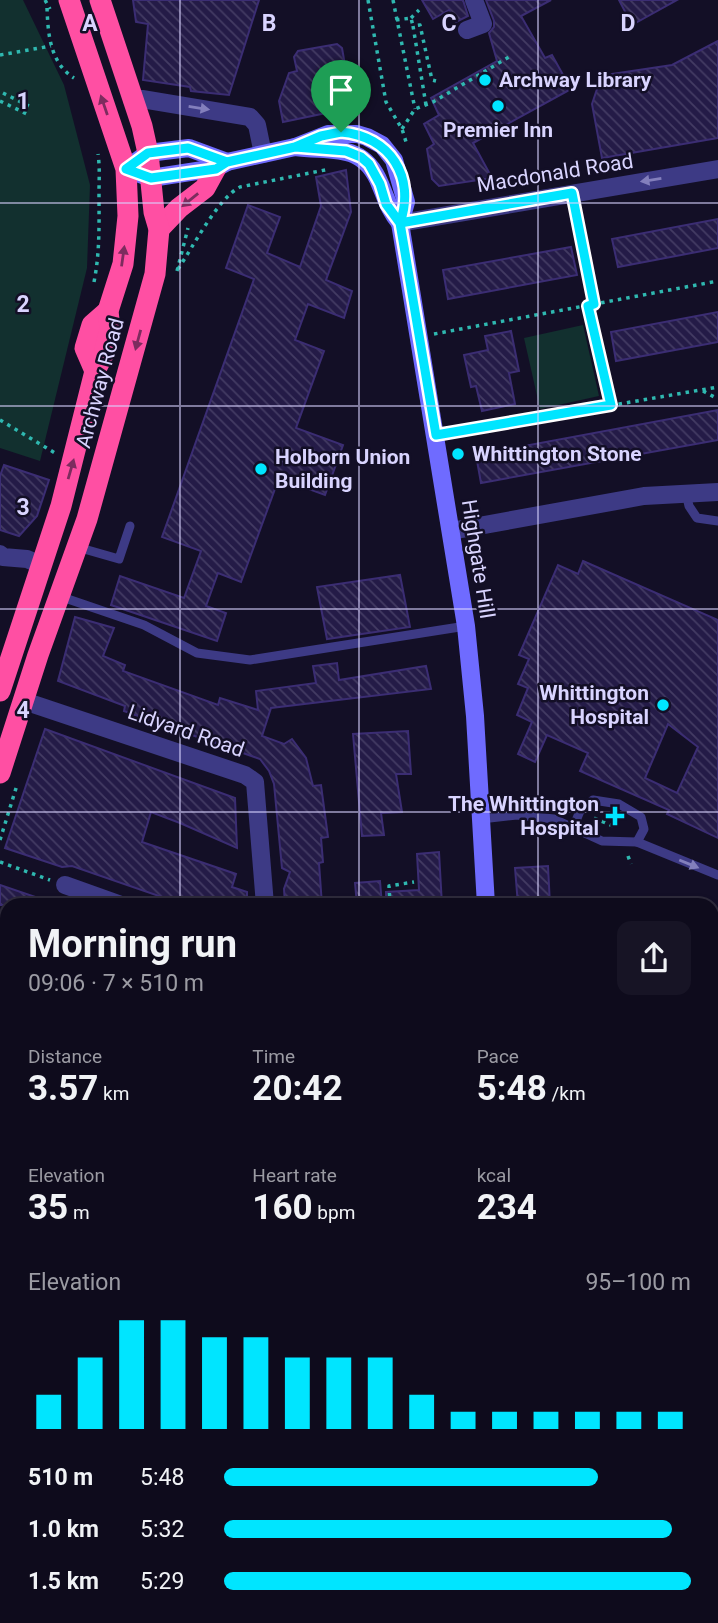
<!DOCTYPE html>
<html lang="en">
<head>
<meta charset="utf-8">
<style>
	:root { --surface:#0e0b1c; --page:#171425; --text:#f1f3f6; --muted:#9b9ba3; --line:#2e2b3b; --accent:#00e5ff }
	body { margin:0; font-family:Roboto,sans-serif; background:var(--page); color:var(--text); height:100vh; display:flex; flex-direction:column; font-size:26px; white-space:nowrap }
	* { box-sizing:border-box; margin:0 }
	p { font-size:23px; color:var(--muted) }
	.icon { flex:none; width:38px; height:38px; fill:none; stroke:currentColor; stroke-width:2; stroke-linecap:round; stroke-linejoin:round }
	.map { position:relative; flex:1; overflow:hidden }
	.side { position:absolute; left:0px; top:898px; width:719px; height:726px; display:flex; flex-direction:column; background:var(--surface); border-radius:21px 21px 0 0; box-shadow:0 4px 10px #0003,0 0 0 2px var(--line) }
	.side>* { flex:none }
	.pin { position:absolute; display:grid; place-items:center; width:60px; height:60px; color:#fff; margin:-72px -30px; border-radius:50% 50% 50% 0; rotate:-45deg; box-shadow:0 0 7px #0007 }
	.pin .icon { rotate:45deg }
	.round { display:grid; place-items:center; flex:none; width:74px; height:74px; border-radius:14px; background:var(--page) }
	.summary { display:flex; align-items:center; justify-content:space-between; height:119px; padding:0 28px }
	h1 { font-size:38px; font-weight:700; line-height:52px }
	.figures { display:grid; grid-template-columns:repeat(3,1fr); gap:10px; height:119px; padding:7px 28px }
	.figures div { display:grid; align-content:center }
	.figures b { font-size:35px; font-weight:700 }
	.figures small { font-size:19px; font-weight:400 }
	.figures p { font-size:19px }
	.chart { height:196px; padding:14px 28px }
	.chart p { display:flex; justify-content:space-between }
	.chart svg { width:100%; height:126px; margin-top:7px; stroke:var(--accent); stroke-width:6 }
	ul { padding:0 28px; list-style:none; font-size:23px }
	li { display:grid; grid-template-columns:112px 84px 1fr; align-items:center; height:52px }
	li i { height:18px; border-radius:9px; background:var(--accent) }
	.map>svg:first-child { display:block }
</style>
</head>
<body>
<div class="map">
<svg width="718" height="1623" viewBox="0 0 718 1623">
	<defs>
		<pattern id="building-back-hatch" width="6" height="6" patternUnits="userSpaceOnUse" patternTransform="scale(1.75)"><rect width="6" height="6" fill="#241b47"/><path d="M-1 5l2 2M0 0l6 6M5-1l2 2" fill="none" stroke="#433b63"/></pattern>
	</defs>
	<rect width="100%" height="100%" fill="#130f26"/>
	<g fill="#12302f">
		<polygon points="0,0 23,0 64,85 90,185 87,268 40,461 0,448"/>
		<polygon points="583,325 599,396 540,409 524,338"/>
		<polygon points="0,1226 7,1227 7,1316 0,1315"/>
	</g>
	<g fill="url(#building-back-hatch)" stroke="#3b2d73" stroke-width="2" fill-rule="evenodd">
		<polygon points="133,0 259,0 229,95 191,91 190,87 143,80 148,24 136,22"/>
		<polygon points="422,0 463,0 468,16 456,22 449,10 433,19"/>
		<polygon points="486,0 551,0 521,16 545,58 552,55 571,89 473,143 492,178 439,186 432,179 427,149 434,144 424,124 439,115 431,98 497,61 489,33 494,27 494,21"/>
		<polygon points="619,0 677,0 632,25"/>
		<polygon points="718,41 718,138 602,158 592,104 598,86 604,80 612,74 672,65"/>
		<polygon points="337,44 342,48 350,93 346,101 331,112 283,122 279,101 289,73 297,71 294,57 298,51"/>
		<polygon points="346,170 351,212 326,280 352,291 344,318 308,304 295,340 324,351 296,428 343,445 325,495 279,478 241,582 218,573 206,606 226,613 217,641 111,605 120,576 184,598 201,551 162,537 254,279 226,268 248,205 280,217 267,253 300,267 321,206 316,177"/>
		<polygon points="718,219 718,248 618,267 612,239"/>
		<polygon points="571,247 577,275 448,299 443,270"/>
		<polygon points="718,312 718,342 616,361 611,332"/>
		<polygon points="511,331 519,371 509,373 515,404 482,411 476,386 471,387 464,355 488,350 485,336"/>
		<polygon points="718,410 718,440 481,483 476,455"/>
		<polygon points="4,465 49,480 37,516 19,536 0,530 0,476"/>
		<path d="M583 561 718 620V838L667 814 669 810 580 771 588 753 547 735 535 762 518 754 532 722 517 715 528 688 518 684 529 659 519 655 558 565 578 574ZM668 724 698 747 677 793 645 778Z"/>
		<polygon points="400,575 410,627 327,639 317,587"/>
		<polygon points="75,617 114,628 103,656 125,665 123,671 218,705 220,698 258,710 256,691 316,683 313,666 337,663 339,680 426,666 431,689 271,708 262,736 284,744 292,739 306,758 313,786 321,785 328,837 321,838 323,862 319,863 322,905 285,905 284,889 290,872 282,868 274,784 269,771 260,759 124,711 125,706 58,681"/>
		<polygon points="45,729 235,798 237,848 180,823 151,812 142,842 236,874 232,887 247,892 247,905 185,905 72,866 62,867 5,848"/>
		<polygon points="408,731 411,774 396,774 402,812 381,813 384,835 362,836 353,734"/>
		<polygon points="439,852 442,905 386,905 386,892 419,890 417,854"/>
		<polygon points="548,866 550,905 518,905 515,868"/>
		<polygon points="380,881 382,905 357,905 355,883"/>
		<polygon points="0,885 50,902 50,905 0,905"/>
	</g>
	<g fill="none" stroke-linecap="round" stroke-linejoin="round">
		<g stroke="#2fb8b0" stroke-width="3.5" stroke-dasharray="3.5 5" stroke-linecap="butt">
			<polyline points="45,0 50,9"/>
			<polyline points="368,0 386,102 402,129 407,145"/>
			<polyline points="393,0 415,109"/>
			<path d="M47 8C48 34 50 63 74 78"/>
			<polyline points="411,18 419,10"/>
			<polyline points="396,20 411,18 413,26"/>
			<polyline points="0,55 51,46"/>
			<polyline points="3,93 33,108"/>
			<polyline points="0,101 29,115"/>
			<polyline points="426,105 413,26 420,25 432,80 436,81"/>
			<polyline points="402,129 415,109 433,102 509,57"/>
			<polyline points="576,212 594,304"/>
			<path d="M178 269C193 247 218 198 240 187L330 169"/>
			<polyline points="177,271 188,228"/>
			<path d="M94 282C100 252 99 224 99 193 99 180 100 168 98 154"/>
			<polyline points="588,305 611,405"/>
			<polyline points="434,334 718,281"/>
			<polyline points="703,391 718,399"/>
			<polyline points="0,420 55,453"/>
			<polyline points="451,433 718,387"/>
			<polyline points="594,818 613,826"/>
			<polyline points="0,840 17,785"/>
			<polyline points="628,856 631,864"/>
			<polyline points="0,862 50,880"/>
			<polyline points="390,905 389,886 414,882"/>
		</g>
		<g stroke="#3d3a85" stroke-width="9">
			<polyline points="686,493 689,506 697,518 718,521"/>
			<polyline points="77,547 119,559 130,526"/>
			<polyline points="59,596 144,625 197,653 250,660 466,626"/>
			<polyline points="481,819 517,815 554,819 602,841 637,842 718,875"/>
			<polyline points="573,828 580,811 593,800 619,804 641,817 644,829 637,842"/>
			<polyline points="216,1623 217,1617"/>
		</g>
		<g stroke="#3d3a85" stroke-width="18">
			<polyline points="467,30 483,24 474,0"/>
			<polyline points="132,100 142,99 250,117 257,125 263,154"/>
			<polyline points="400,223 718,169"/>
			<polyline points="451,531 644,496 718,492"/>
			<polyline points="0,554 3,557 27,559 41,565"/>
			<polyline points="24,701 245,775 255,782 265,905"/>
			<polyline points="65,885 121,905"/>
			<polyline points="0,1034 7,1036"/>
			<polyline points="434,1617 434,1623"/>
		</g>
		<g stroke="#6f6bff" stroke-width="18">
			<path d="M295 147C332 152 363 142 380 184 386 198 389 210 400 223"/>
			<polyline points="126,169 151,178 216,168 227,162 295,147 328,134 357,134 367,137 382,145 394,160 406,202 400,223 466,626 475,716 486,905"/>
			<polyline points="126,169 148,153 189,148 227,162"/>
			<polyline points="0,1616 7,1617"/>
			<polyline points="17,1617 140,1623"/>
			<polyline points="603,1617 604,1623"/>
		</g>
		<g stroke="#ff4fa3" stroke-width="21">
			<polyline points="159,229 179,208 205,188 216,168"/>
			<polyline points="95,371 85,348 92,325 108,311"/>
			<polyline points="0,691 61,506 95,371 104,353 110,329 108,311 123,264 128,216 126,169 69,0"/>
			<polyline points="0,773 38,655 87,519 155,274 159,229 154,212 148,153 142,126 100,0"/>
		</g>
	</g>
	<defs><path id="oneway-solid" d="M-6-.8H1V-3.2L6.5 0L1 3.2V.8H-6Z" transform="scale(1.75)"/></defs>
	<g fill="#7d2c5e">
		<use href="#oneway-solid" transform="translate(104 105) rotate(-109)"/>
		<use href="#oneway-solid" transform="translate(190 200) rotate(141)"/>
		<use href="#oneway-solid" transform="translate(123 256) rotate(-82)"/>
		<use href="#oneway-solid" transform="translate(138 340) rotate(105)"/>
		<use href="#oneway-solid" transform="translate(71 469) rotate(-74)"/>
	</g>
	<g fill="#837fbc">
		<use href="#oneway-solid" transform="translate(199 108) rotate(9)"/>
		<use href="#oneway-solid" transform="translate(651 180) rotate(171)"/>
		<use href="#oneway-solid" transform="translate(689 864) rotate(22)"/>
	</g>
	<g fill="none" stroke-linecap="round" stroke-linejoin="round">
		<defs>
			<path id="route" d="M341 132 321 136 295 147 227 162 216 169 151 178 126 169 148 153 188 148 227 162 295 147 346 151 361 157 369 164 380 184 386 204 400 223 436 435 611 405 588 306 594 304 572 193 400 223C416 177 390 136 341 132"/>
		</defs>
		<use href="#route" stroke="#fff" stroke-width="14"/>
		<use href="#route" stroke="#00e5ff" stroke-width="9"/>
	</g>
	<path fill="none" stroke="#d9d4ff" stroke-width="2" stroke-opacity="0.55" d="M180 0V905M359 0V905M538 0V905M0 203H718M0 406H718M0 609H718M0 812H718M0 1014H7M712 1014H718M0 1217H7M712 1217H718M0 1420H7M712 1420H718M180 1617V1623M359 1617V1623M538 1617V1623"/>
	<g fill="#00e5ff" stroke="#130f26" stroke-width="2.5">
		<circle cx="485" cy="80" r="7"/>
		<circle cx="498" cy="106" r="7"/>
		<circle cx="458" cy="454" r="7"/>
		<circle cx="261" cy="469" r="7"/>
		<circle cx="663" cy="705" r="7"/>
		<path d="M611.5 805.5h7v7h7v7h-7v7h-7v-7h-7v-7h7z"/>
	</g>
	<g text-anchor="middle" stroke-width="5" stroke-linejoin="round" paint-order="stroke">
		<g font-size="21" font-weight="bold" fill="#d9d4ff" stroke="#130f26" text-anchor="start">
			<text x="499" y="87">Archway Library</text>
			<text x="498" y="137" text-anchor="middle">Premier Inn</text>
			<text x="472" y="461">Whittington Stone</text>
			<text x="275" y="464">Holborn Union<tspan x="275" dy="24">Building</tspan></text>
			<text x="649" y="700" text-anchor="end">Whittington<tspan x="649" dy="24">Hospital</tspan></text>
			<text x="599" y="811" text-anchor="end">The Whittington<tspan x="599" dy="24">Hospital</tspan></text>
		</g>
		<g font-size="21" fill="#d9d4ff" stroke="#130f26">
			<text transform="translate(555 173) rotate(-9)" y="7">Macdonald Road</text>
			<text transform="translate(100 383) rotate(-75)" y="7">Archway Road</text>
			<text transform="translate(478 559) rotate(81)" y="7">Highgate Hill</text>
			<text transform="translate(186 731) rotate(19)" y="7">Lidyard Road</text>
		</g>
	</g>
	<g font-size="23" text-anchor="middle" font-weight="bold" fill="#d9d4ff" stroke="#130f26" stroke-width="5" stroke-linejoin="round" paint-order="stroke">
		<text x="90" y="31">A</text>
		<text x="269" y="31">B</text>
		<text x="449" y="31">C</text>
		<text x="628" y="31">D</text>
		<text x="23" y="109">1</text>
		<text x="23" y="312">2</text>
		<text x="23" y="515">3</text>
		<text x="23" y="718">4</text>
	</g>
</svg>
<div class="pin" style="left:341px;top:132px;background:#1e9e55"><svg class="icon" aria-label="arrive" viewBox="0 0 24 24"><path d="M6 21V4h12l-3 4 3 4H6"/></svg></div>
<section class="side">
<div class="summary"><div><h1>Morning run</h1><p>09:06 · 7 × 510 m</p></div><a class="round"><svg class="icon" aria-label="share" viewBox="0 0 24 24"><path d="M12 15V3M7 8l5-5 5 5M5 13v7h14v-7"/></svg></a></div>
<div class="figures">
<div><p>Distance</p><b>3.57<small> km</small></b></div>
<div><p>Time</p><b>20:42</b></div>
<div><p>Pace</p><b>5:48<small> /km</small></b></div>
</div>
<div class="figures">
<div><p>Elevation</p><b>35<small> m</small></b></div>
<div><p>Heart rate</p><b>160<small> bpm</small></b></div>
<div><p>kcal</p><b>234</b></div>
</div>
<div class="chart"><p><span>Elevation</span>95–100 m</p>
<svg viewBox="0 0 160 44" preserveAspectRatio="none"><path d="M5 44V32M15 44V19M25 44V6M35 44V6M45 44V12M55 44V12M65 44V19M75 44V19M85 44V19M95 44V32M105 44V38M115 44V38M125 44V38M135 44V38M145 44V38M155 44V38"/></svg>
</div>
<ul>
<li><b>510 m</b>5:48<i style="width:80%"></i></li>
<li><b>1.0 km</b>5:32<i style="width:96%"></i></li>
<li><b>1.5 km</b>5:29<i style="width:100%"></i></li>
</ul>
</section>
</div>
</body>
</html>
